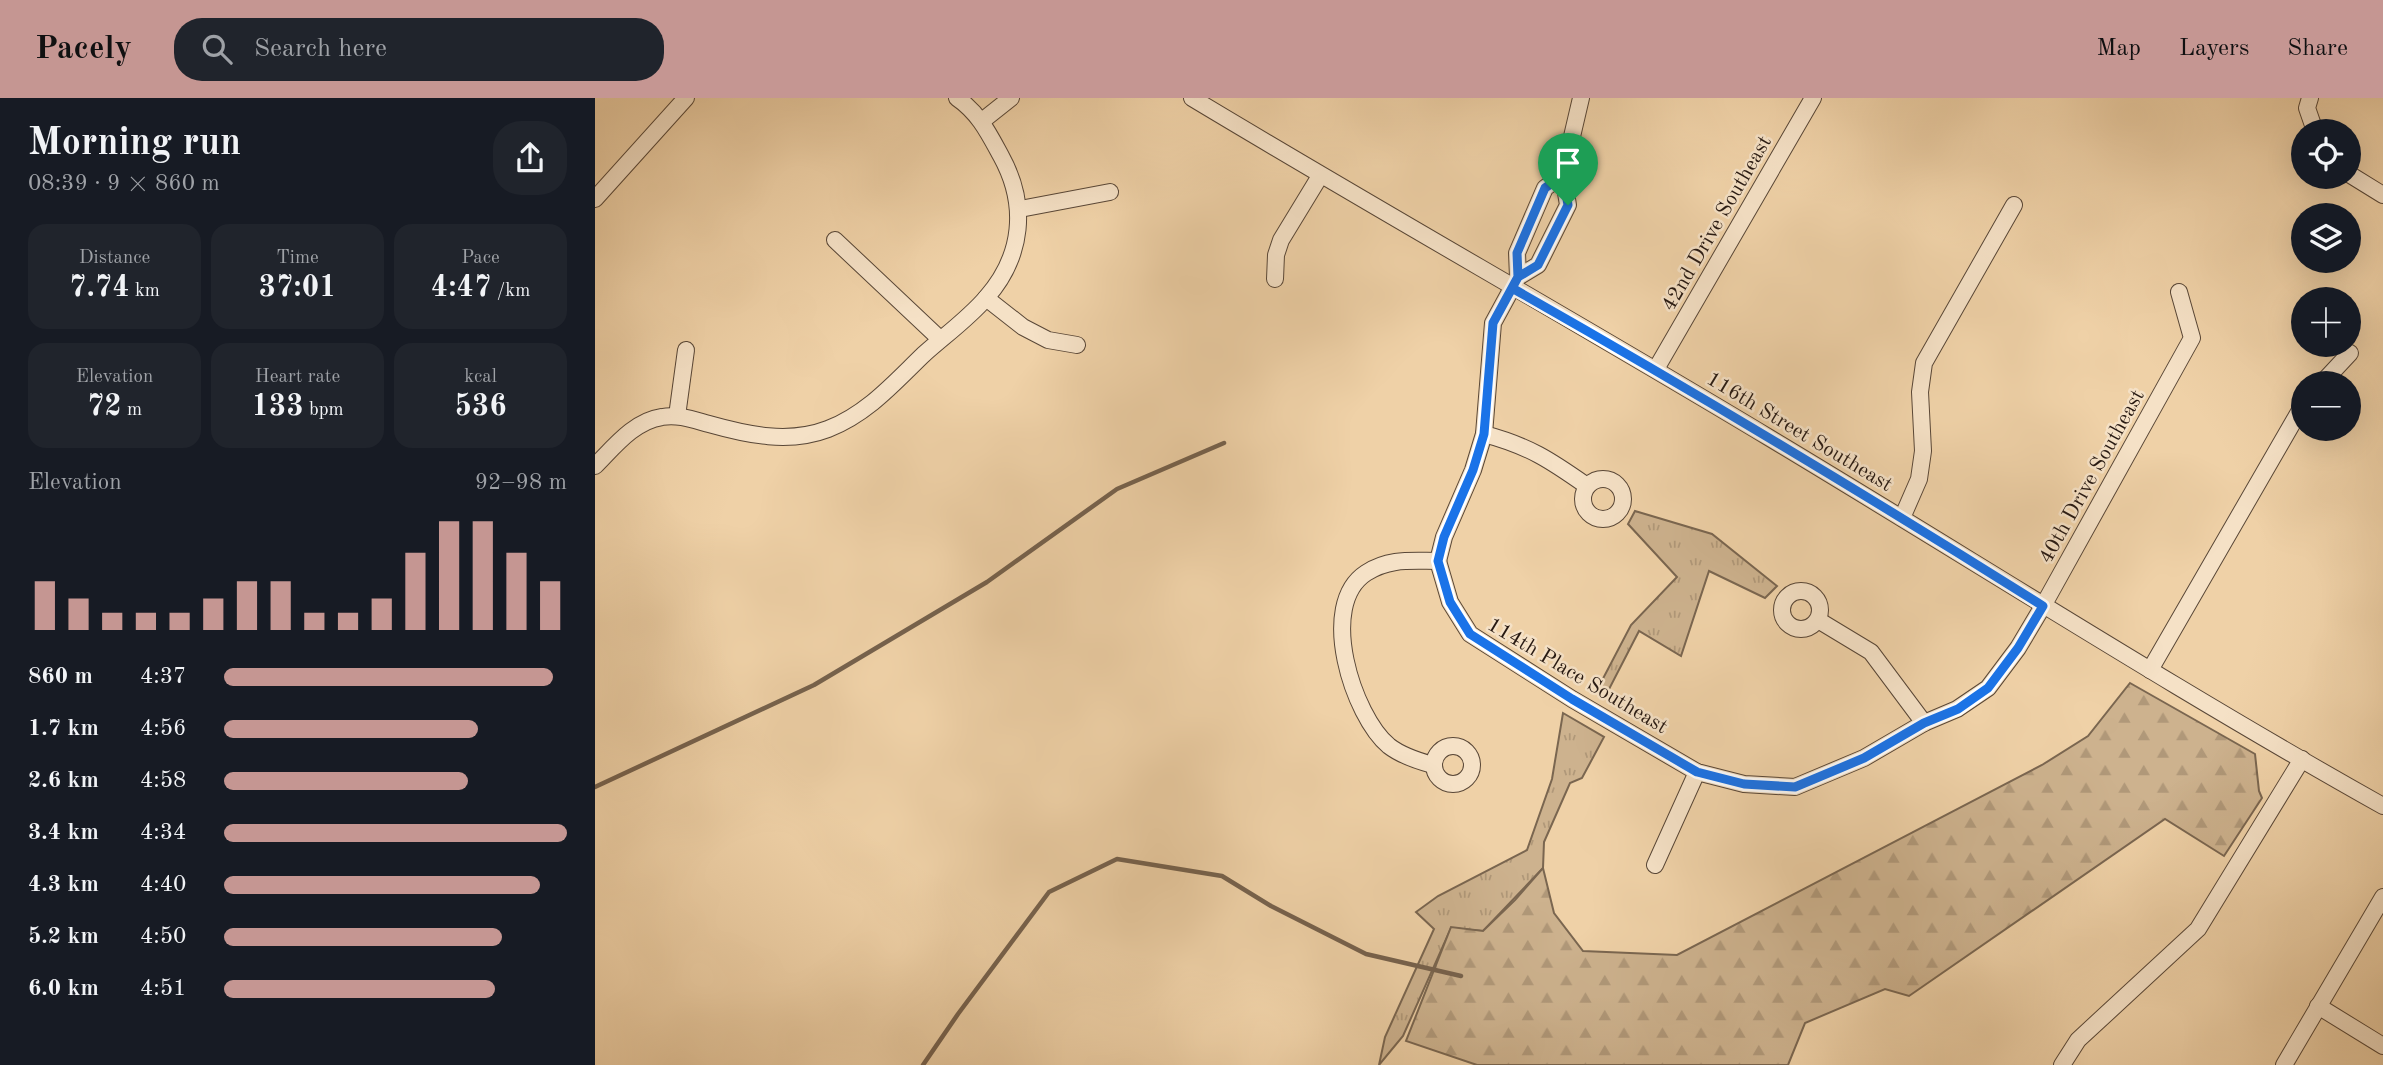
<!DOCTYPE html>
<html lang="en">
<head>
<meta charset="utf-8">
<style>
	:root { --surface:#171b24; --page:#20242c; --text:#f1f3f6; --muted:#9ea1a6; --accent:#c59692 }
	body { margin:0; font-family:"Old Standard TT",serif; background:var(--page); color:var(--text); height:100vh; display:flex; flex-direction:column; font-size:26px; white-space:nowrap }
	* { box-sizing:border-box; margin:0 }
	p { font-size:23px; color:var(--muted) }
	.icon { flex:none; width:38px; height:38px; fill:none; stroke:currentColor; stroke-width:2; stroke-linecap:round; stroke-linejoin:round }
	.map { position:relative; flex:1; overflow:hidden }
	.drawer { display:flex; flex-direction:column; background:var(--surface); width:595px }
	.drawer>* { flex:none }
	.fabs { position:absolute; left:1696px; top:21px; display:grid; gap:14px }
	.fabs a { display:grid; place-items:center; width:70px; height:70px; border-radius:50%; background:var(--surface); box-shadow:0 7px 28px #0002; font-size:35px }
	.pin { position:absolute; display:grid; place-items:center; width:60px; height:60px; color:#fff; margin:-72px -30px; border-radius:50% 50% 50% 0; rotate:-45deg; box-shadow:0 0 7px #0007 }
	.pin .icon { rotate:45deg }
	.round { display:grid; place-items:center; flex:none; width:74px; height:74px; border-radius:28px; background:var(--page) }
	.overview { display:flex; align-items:center; justify-content:space-between; height:119px; padding:0 28px }
	h1 { font-size:38px; font-weight:600; line-height:52px }
	.stats { display:grid; grid-template-columns:repeat(3,1fr); gap:10px; height:119px; padding:7px 28px }
	.stats div { display:grid; align-content:center; border-radius:18px; background:var(--page); text-align:center }
	.stats b { font-size:30px; font-weight:600 }
	.stats small { font-size:19px; font-weight:400 }
	.stats p { font-size:19px }
	.chart { height:196px; padding:14px 28px }
	.chart p { display:flex; justify-content:space-between }
	.chart svg { width:100%; height:126px; margin-top:7px; stroke:var(--accent); stroke-width:6 }
	ul { padding:0 28px; list-style:none; font-size:23px }
	li { display:grid; grid-template-columns:112px 84px 1fr; align-items:center; height:52px }
	li i { height:18px; border-radius:9px; background:var(--accent) }
	header { display:flex; align-items:center; gap:42px; box-sizing:border-box; height:98px; padding:0 35px; background:var(--accent); color:#111 }
	header strong { font-size:33px }
	nav { display:flex; gap:38px; margin-inline-start:auto; font-size:24px }
	.search { width:490px; height:63px; background:var(--page); display:flex; align-items:center; gap:18px; box-sizing:border-box; padding:0 24px; border-radius:28px; color:var(--muted); font-size:26px }
	main { display:flex; flex:1; min-height:0 }
	.map>svg:first-child { display:block }
</style>
</head>
<body>
<header>
<strong>Pacely</strong>
<div class="search"><svg class="icon" aria-label="search" viewBox="0 0 24 24"><circle cx="10" cy="10" r="6"/><path d="M15 15l6 6"/></svg>Search here</div>
<nav><a>Map</a><a>Layers</a><a>Share</a></nav>
</header>
<main>
<section class="drawer">
<div class="overview"><div><h1>Morning run</h1><p>08:39 · 9 × 860 m</p></div><a class="round"><svg class="icon" aria-label="share" viewBox="0 0 24 24"><path d="M12 15V3M7 8l5-5 5 5M5 13v7h14v-7"/></svg></a></div>
<div class="stats">
<div><p>Distance</p><b>7.74<small> km</small></b></div>
<div><p>Time</p><b>37:01</b></div>
<div><p>Pace</p><b>4:47<small> /km</small></b></div>
</div>
<div class="stats">
<div><p>Elevation</p><b>72<small> m</small></b></div>
<div><p>Heart rate</p><b>133<small> bpm</small></b></div>
<div><p>kcal</p><b>536</b></div>
</div>
<div class="chart"><p><span>Elevation</span>92–98 m</p>
<svg viewBox="0 0 160 44" preserveAspectRatio="none"><path d="M5 44V27M15 44V33M25 44V38M35 44V38M45 44V38M55 44V33M65 44V27M75 44V27M85 44V38M95 44V38M105 44V33M115 44V17M125 44V6M135 44V6M145 44V17M155 44V27"/></svg>
</div>
<ul>
<li><b>860 m</b>4:37<i style="width:96%"></i></li>
<li><b>1.7 km</b>4:56<i style="width:74%"></i></li>
<li><b>2.6 km</b>4:58<i style="width:71%"></i></li>
<li><b>3.4 km</b>4:34<i style="width:100%"></i></li>
<li><b>4.3 km</b>4:40<i style="width:92%"></i></li>
<li><b>5.2 km</b>4:50<i style="width:81%"></i></li>
<li><b>6.0 km</b>4:51<i style="width:79%"></i></li>
</ul>
</section>
<div class="map">
<svg width="1788" height="967" viewBox="0 0 1788 967">
	<defs>
		<pattern id="grass-tufts" width="24" height="20" patternUnits="userSpaceOnUse" patternTransform="scale(1.75)"><rect width="24" height="20" fill="#cdb28e"/><path d="M3 7l-1-3M5 7V3M7 7l1-3M15 17l-1-3M17 17v-4M19 17l1-3" fill="none" stroke="#b09879"/></pattern>
		<pattern id="forest-firs" width="22" height="20" patternUnits="userSpaceOnUse" patternTransform="scale(1.75)"><rect width="22" height="20" fill="#cdb28e"/><path d="M5 1l3.5 6h-7zM16 11l3.5 6h-7z" fill="#b09879"/></pattern>
	</defs>
	<rect width="100%" height="100%" fill="#efd1a7"/>
	<filter id="stains"><feTurbulence type="fractalNoise" baseFrequency=".00286" numOctaves="4"/><feColorMatrix values="0 0 0 0 .2 0 0 0 0 .09 0 0 0 0 .02 0 0 0 .5 -.17"/></filter>
	<radialGradient id="worn" r=".72"><stop offset=".6" stop-color="#630" stop-opacity="0"/><stop offset="1" stop-color="#630" stop-opacity=".3"/></radialGradient>
	<g fill="url(#grass-tufts)" stroke="#7a6650" stroke-width="2">
		<polygon points="1040,413 1117,436 1182,488 1170,500 1114,473 1086,558 1044,533 1010,599 1002,592 1036,527 1082,479 1033,426"/>
		<polygon points="968,615 1009,639 987,680 975,685 949,744 948,770 888,833 856,830 808,938 784,967 790,939 839,831 821,814 843,798 932,752 957,681"/>
	</g>
	<polygon fill="url(#forest-firs)" stroke="#7a6650" stroke-width="2" points="1535,585 1660,656 1664,693 1667,700 1629,758 1570,721 1314,898 1290,891 1210,925 1193,967 882,967 811,943 856,829 888,833 920,802 948,770 959,815 988,853 1082,857 1447,667 1493,638"/>
	<g fill="none" stroke-linecap="round" stroke-linejoin="round">
		<g stroke="#76624d" stroke-width="4.5">
			<polyline points="0,689 219,587 392,484 522,391 629,345"/>
			<polyline points="328,967 363,916 454,794 522,761 627,778 676,808 771,856 866,878"/>
		</g>
		<defs>
			<g id="minor">
				<path d="M597 0C788 115 982 224 1173 339 1378 462 1579 591 1788 708"/>
				<polyline points="1715,0 1712,10 1720,33"/>
				<polyline points="387,23 416,0"/>
				<polyline points="1754,76 1788,97"/>
				<polyline points="0,101 91,0"/>
				<polyline points="425,111 515,94"/>
				<polyline points="240,142 345,241"/>
				<polyline points="923,179 943,167 973,107 968,77 986,0"/>
				<polyline points="680,181 681,157 686,142 725,78"/>
				<polyline points="391,200 428,229 453,242 482,247"/>
				<polyline points="1061,271 1218,0"/>
				<polyline points="1727,285 1755,255"/>
				<polyline points="82,318 91,252"/>
				<path d="M889 336C934 348 955 362 992 388"/>
				<path d="M0 368C19 349 39 323 67 319 83 316 99 322 114 326 153 337 194 346 233 331 272 316 299 285 328 257 349 238 373 221 391 200 428 158 433 107 406 58 394 36 384 15 362 0"/>
				<circle cx="1008" cy="401" r="20"/>
				<polyline points="1307,420 1324,381 1328,353 1325,294 1329,265 1419,107"/>
				<polyline points="843,463 855,504 875,536 977,601 1102,674 1149,686 1200,689 1269,660 1329,625 1362,611 1393,590 1423,550 1448,508 1597,240 1584,194"/>
				<polyline points="843,463 849,439 878,372 889,336 898,225 923,179 922,155 950,90 968,77"/>
				<circle cx="1206" cy="512" r="19"/>
				<polyline points="1223,522 1276,554 1329,625"/>
				<polyline points="1555,572 1708,307"/>
				<circle cx="858" cy="667" r="19"/>
				<path d="M838 667C823 663 807 658 794 648 758 618 722 507 771 475 794 460 816 463 843 463"/>
				<polyline points="1060,767 1102,674"/>
				<polyline points="1723,908 1788,948"/>
				<polyline points="1467,967 1483,942 1603,831 1707,661"/>
				<polyline points="1689,967 1788,799"/>
			</g>
		</defs>
		<use href="#minor" stroke="#594737" stroke-width="18"/>
		<use href="#minor" stroke="#f5e1c6" stroke-width="16"/>
	</g>
	<g fill="none" stroke-linecap="round" stroke-linejoin="round">
		<defs>
			<path id="route" d="M973 107 943 167 923 179 898 225 889 336 878 372 849 439 843 463 855 504 875 536 977 601 1102 674 1149 686 1200 689 1269 660 1329 625 1363 611 1393 590 1423 550 1448 508C1273 398 1097 292 917 190L923 179 922 155 950 90 968 77 973 107"/>
		</defs>
		<use href="#route" stroke="#fff" stroke-width="14"/>
		<use href="#route" stroke="#1a73e8" stroke-width="9"/>
	</g>
	<g text-anchor="middle" stroke-width="5" stroke-linejoin="round" paint-order="stroke">
		<g font-size="21" fill="#271912" stroke="#f5e1c6">
			<text transform="translate(1121 125) rotate(-60)" y="7">42nd Drive Southeast</text>
			<text transform="translate(1205 333) rotate(31)" y="7">116th Street Southeast</text>
			<text transform="translate(1496 378) rotate(-61)" y="7">40th Drive Southeast</text>
			<text transform="translate(983 577) rotate(31)" y="7">114th Place Southeast</text>
		</g>
	</g>
	<rect width="100%" height="100%" filter="url(#stains)"/>
	<rect width="100%" height="100%" fill="url(#worn)"/>
</svg>
<div class="fabs">
<a><svg class="icon" aria-label="locate" viewBox="0 0 24 24"><circle cx="12" cy="12" r="6"/><path d="M12 2v4M12 18v4M2 12h4M18 12h4"/></svg></a>
<a><svg class="icon" aria-label="layers" viewBox="0 0 24 24"><path d="M12 4l9 5-9 5-9-5zM3 14l9 5 9-5"/></svg></a>
<a>+</a>
<a>−</a>
</div>
<div class="pin" style="left:973px;top:107px;background:#1e9e55"><svg class="icon" aria-label="arrive" viewBox="0 0 24 24"><path d="M6 21V4h12l-3 4 3 4H6"/></svg></div>
</div>
</main>
</body>
</html>
